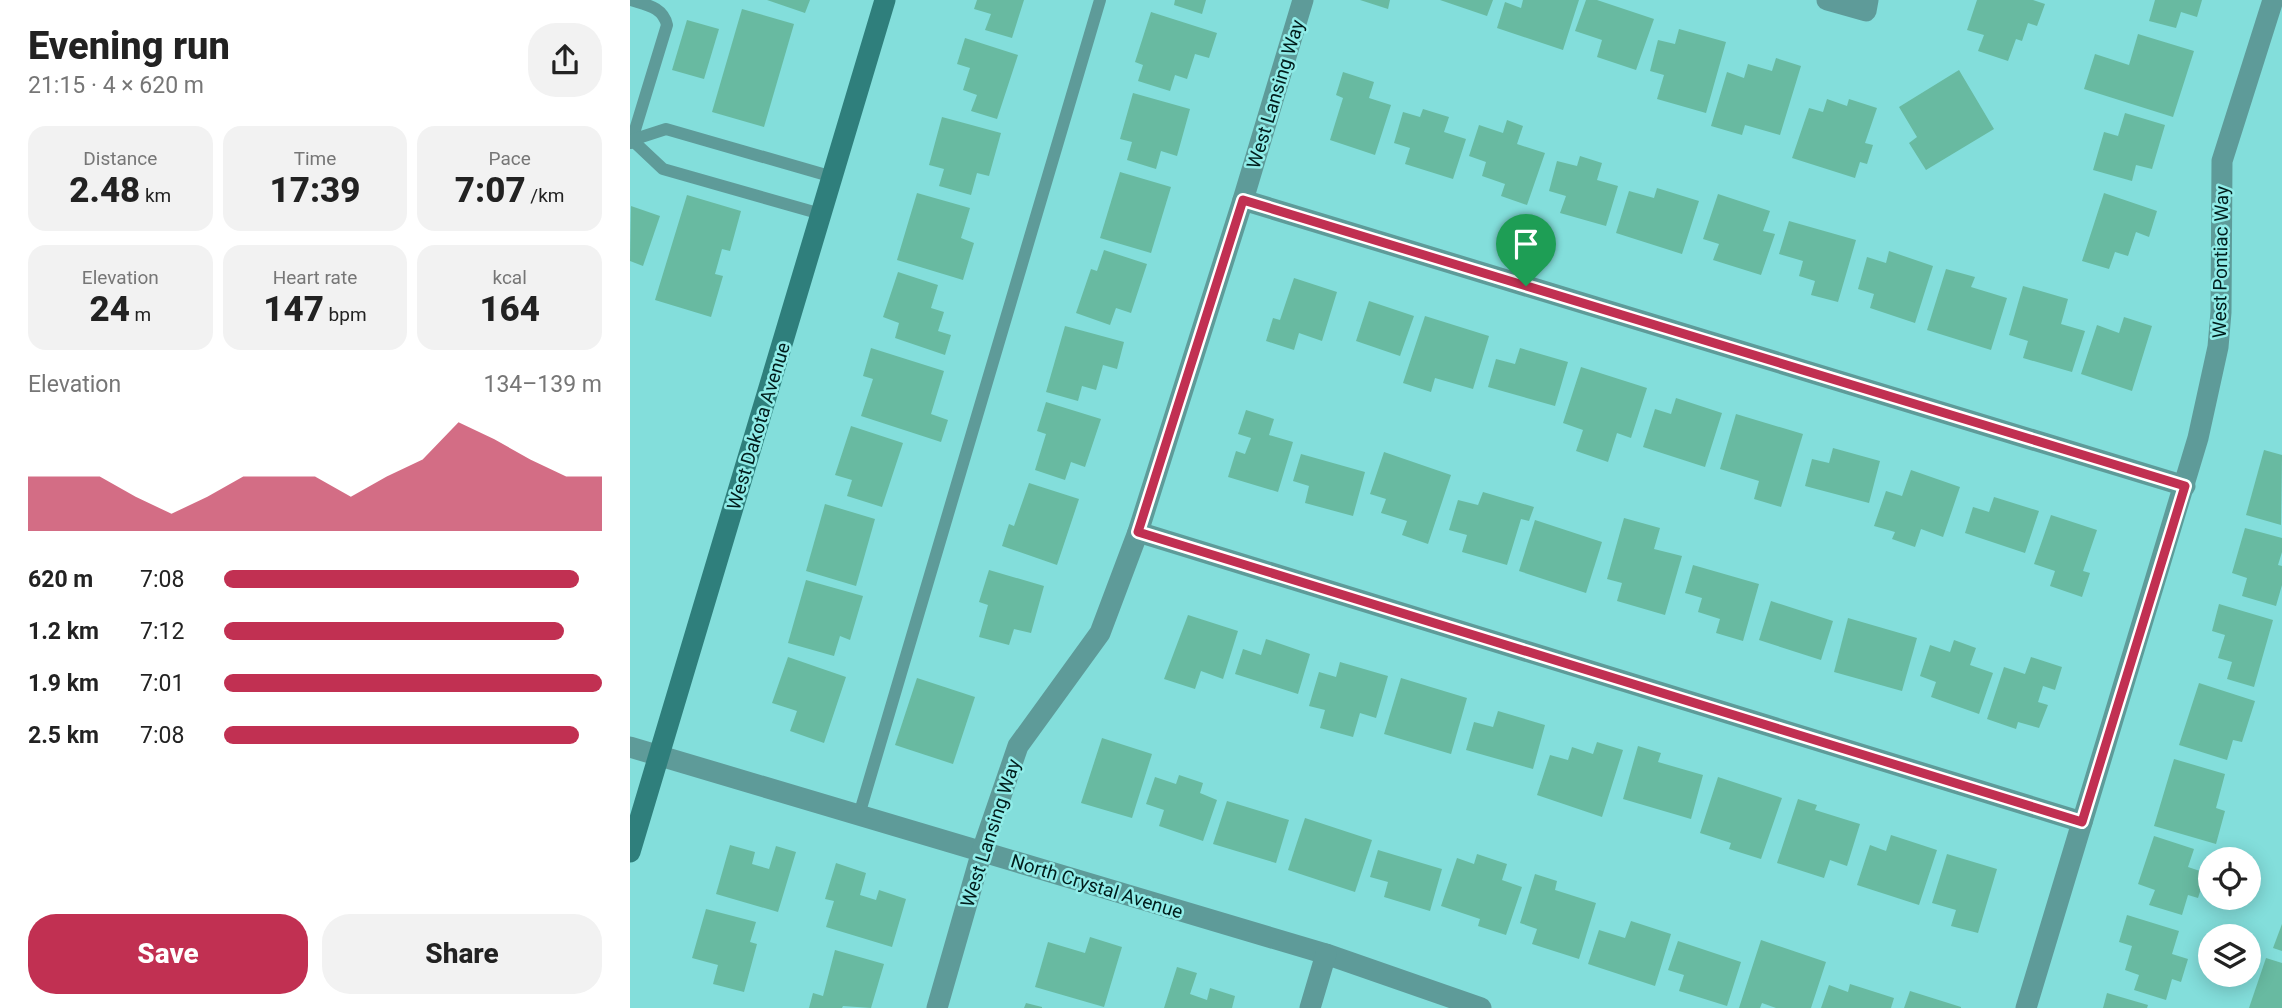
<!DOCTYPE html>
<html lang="en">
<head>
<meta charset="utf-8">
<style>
	:root { --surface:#fff; --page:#f2f2f2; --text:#222; --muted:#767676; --accent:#c13052 }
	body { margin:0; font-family:Roboto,sans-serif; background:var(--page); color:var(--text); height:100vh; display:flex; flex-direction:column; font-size:26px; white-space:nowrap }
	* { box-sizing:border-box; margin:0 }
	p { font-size:23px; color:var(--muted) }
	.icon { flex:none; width:38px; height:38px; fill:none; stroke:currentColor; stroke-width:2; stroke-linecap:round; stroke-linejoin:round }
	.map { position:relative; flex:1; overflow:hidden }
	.sheet { display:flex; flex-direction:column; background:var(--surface); width:630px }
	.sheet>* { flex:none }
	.buttons { position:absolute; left:1568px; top:847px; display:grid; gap:14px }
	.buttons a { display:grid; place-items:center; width:63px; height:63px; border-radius:50%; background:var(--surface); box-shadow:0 4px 18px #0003; font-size:35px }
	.pin { position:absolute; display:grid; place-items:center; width:60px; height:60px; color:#fff; margin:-72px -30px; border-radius:50% 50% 50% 0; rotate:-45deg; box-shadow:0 0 7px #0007 }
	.pin .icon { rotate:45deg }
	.round { display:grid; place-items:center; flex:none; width:74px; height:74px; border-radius:28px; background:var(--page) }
	.overview { display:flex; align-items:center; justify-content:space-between; height:119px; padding:0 28px }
	h1 { font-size:38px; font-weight:800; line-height:52px }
	.metrics { display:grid; grid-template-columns:repeat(3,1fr); gap:10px; height:119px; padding:7px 28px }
	.metrics div { display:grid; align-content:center; border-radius:18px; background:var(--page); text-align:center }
	.metrics b { font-size:35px; font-weight:800 }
	.metrics small { font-size:19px; font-weight:400 }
	.metrics p { font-size:19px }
	.chart { height:196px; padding:14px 28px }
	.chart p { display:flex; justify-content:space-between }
	.chart svg { width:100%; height:126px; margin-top:7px; fill:var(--accent); opacity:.7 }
	.primary-button { display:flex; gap:14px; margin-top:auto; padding:14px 28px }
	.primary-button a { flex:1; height:80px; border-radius:28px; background:var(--accent); color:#fff; font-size:28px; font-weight:800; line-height:80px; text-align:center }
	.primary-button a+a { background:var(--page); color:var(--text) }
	ul { padding:0 28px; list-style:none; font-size:23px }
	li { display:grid; grid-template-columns:112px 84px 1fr; align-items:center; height:52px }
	li i { height:18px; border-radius:9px; background:var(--accent) }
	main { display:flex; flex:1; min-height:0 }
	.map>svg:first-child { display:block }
</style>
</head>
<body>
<main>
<section class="sheet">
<div class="overview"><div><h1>Evening run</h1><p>21:15 · 4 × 620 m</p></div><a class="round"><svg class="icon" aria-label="share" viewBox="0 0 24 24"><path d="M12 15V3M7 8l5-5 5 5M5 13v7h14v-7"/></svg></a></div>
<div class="metrics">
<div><p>Distance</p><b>2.48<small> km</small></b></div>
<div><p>Time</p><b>17:39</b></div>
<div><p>Pace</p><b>7:07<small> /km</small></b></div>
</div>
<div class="metrics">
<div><p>Elevation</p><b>24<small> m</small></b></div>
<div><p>Heart rate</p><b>147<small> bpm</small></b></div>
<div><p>kcal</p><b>164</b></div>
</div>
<div class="chart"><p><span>Elevation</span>134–139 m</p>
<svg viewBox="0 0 160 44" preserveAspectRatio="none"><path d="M0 44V25L10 25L20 25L30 32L40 38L50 32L60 25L70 25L80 25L90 32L100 25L110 19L120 6L130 12L140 19L150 25L160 25V44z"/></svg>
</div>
<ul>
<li><b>620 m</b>7:08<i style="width:94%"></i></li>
<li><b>1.2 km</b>7:12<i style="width:90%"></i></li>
<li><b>1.9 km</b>7:01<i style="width:100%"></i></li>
<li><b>2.5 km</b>7:08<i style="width:94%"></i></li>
</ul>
<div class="primary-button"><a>Save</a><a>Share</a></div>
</section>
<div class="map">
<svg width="1652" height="1008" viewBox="0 0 1652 1008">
	<rect width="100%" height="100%" fill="#83dedb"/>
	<g fill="#68baa1">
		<polygon points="137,0 180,0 175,13"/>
		<polygon points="347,0 394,0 382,38 355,30 361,14 344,9"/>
		<polygon points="545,0 576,0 572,14 544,5"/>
		<polygon points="730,0 760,0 758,9"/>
		<polygon points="810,0 863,0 857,16"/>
		<polygon points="893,0 949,0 933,50 867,28 875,2 891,8"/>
		<polygon points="956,0 967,0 1024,19 1006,70 967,57 972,40 945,31"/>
		<polygon points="1347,0 1403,0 1415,4 1407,26 1398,23 1392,41 1386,39 1378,61 1348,51 1354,35 1337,30"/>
		<polygon points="1525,0 1572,0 1567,17 1551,12 1546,28 1519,21"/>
		<polygon points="112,9 164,24 134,127 82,112"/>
		<polygon points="521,12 587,33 579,58 565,54 557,79 545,75 540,91 508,81 513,65 505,62"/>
		<polygon points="57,20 89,29 74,79 42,70"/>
		<polygon points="1049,29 1096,42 1076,113 1027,99 1034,75 1020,71 1028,40 1045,44"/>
		<polygon points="1508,34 1564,51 1543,117 1454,89 1465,54 1499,65"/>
		<polygon points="335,38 388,55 367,119 341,111 347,95 333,90 340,68 327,64"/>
		<polygon points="1146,58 1171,66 1150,135 1115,125 1112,135 1081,126 1097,72 1114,78 1118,64 1142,71"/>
		<polygon points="1329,70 1364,129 1296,170 1279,143 1287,137 1269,107"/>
		<polygon points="713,72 744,82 739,98 761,105 745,155 700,140 713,98 706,95"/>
		<polygon points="503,93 560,109 547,156 531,151 526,169 497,160 502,142 490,139"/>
		<polygon points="1197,99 1217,106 1219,99 1247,108 1235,143 1243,145 1237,164 1230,162 1225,178 1162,158 1179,108 1193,112"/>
		<polygon points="793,109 819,117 814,132 836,139 823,179 775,164 780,148 764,143 773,112 790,117"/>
		<polygon points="1495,113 1535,125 1522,169 1506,165 1502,181 1463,170 1474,132 1488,136"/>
		<polygon points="312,117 371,133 359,176 347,173 341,195 309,186 314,169 299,165"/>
		<polygon points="877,120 893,126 887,144 915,153 897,205 871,196 875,184 852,176 856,162 839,156 849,125 873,133"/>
		<polygon points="950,156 972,163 967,180 988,186 976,226 930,213 936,196 919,191 927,161 947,166"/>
		<polygon points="490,172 541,187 521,253 470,238"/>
		<polygon points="1027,188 1069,201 1052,254 986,233 999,191 1024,198"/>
		<polygon points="287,193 340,208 331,238 344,243 333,280 267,260"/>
		<polygon points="1474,193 1527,211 1519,237 1506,232 1498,256 1485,252 1479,269 1452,261"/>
		<polygon points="1088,194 1140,211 1133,231 1145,234 1131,275 1083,260 1089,244 1073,239"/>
		<polygon points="57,195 111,211 100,251 92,249 85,274 93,276 81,317 25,300"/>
		<polygon points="1,206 30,216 13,266 0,261"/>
		<polygon points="1159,221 1226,240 1208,302 1181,295 1185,281 1169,276 1173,261 1149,254"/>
		<polygon points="474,250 517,264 501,313 486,308 480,325 446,313 461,269 467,271"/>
		<polygon points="1259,251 1303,266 1285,323 1240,308 1244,294 1228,289 1237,257 1256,263"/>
		<polygon points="1316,269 1345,277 1341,287 1377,298 1361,350 1297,330"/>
		<polygon points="268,272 308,285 301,308 314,312 308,331 321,335 315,355 265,338 269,323 253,317"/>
		<polygon points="664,278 707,292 692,341 669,333 664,350 636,341 643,318 650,320"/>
		<polygon points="1393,286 1438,299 1431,324 1455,331 1442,372 1393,358 1398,341 1379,335"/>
		<polygon points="739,301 784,316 770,356 726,341"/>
		<polygon points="795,316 859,336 843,389 805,378 801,392 773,383"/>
		<polygon points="1494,317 1522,326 1502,391 1451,374 1467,325 1489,333"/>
		<polygon points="435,326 494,342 487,369 473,365 466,390 452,386 448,401 416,392"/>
		<polygon points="241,348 314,371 301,414 318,420 311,442 231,416 243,379 233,376"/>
		<polygon points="890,348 938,362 925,406 858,387 866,359 885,364"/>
		<polygon points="951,367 1017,388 1001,438 987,433 978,462 946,451 953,430 933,423"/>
		<polygon points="1046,398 1092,413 1075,467 1013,447 1025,409 1041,414"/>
		<polygon points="416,402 471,419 455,467 441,462 435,480 405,470 416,434 407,431"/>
		<polygon points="616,410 644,419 639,435 663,442 648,492 598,477 606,451 615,454 621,438 608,434"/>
		<polygon points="1106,414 1173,434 1151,507 1124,499 1129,481 1090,469"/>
		<polygon points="221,426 273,443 252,507 217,496 222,480 205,475"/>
		<polygon points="1203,448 1250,461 1239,503 1175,486 1182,459 1199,463"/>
		<polygon points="1634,450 1652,455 1651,525 1616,515"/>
		<polygon points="754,452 821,475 798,544 772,535 777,521 751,513 756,499 740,494"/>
		<polygon points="671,454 735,472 723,516 675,503 679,486 663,481"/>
		<polygon points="1281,470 1330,487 1313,537 1291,529 1285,547 1262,539 1265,532 1244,526 1256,491 1272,496"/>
		<polygon points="399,483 449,499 427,565 372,546 379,524 384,526"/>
		<polygon points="853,492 904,507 899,521 891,519 877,565 832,552 837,535 819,530 828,500 848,505"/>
		<polygon points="1364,497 1409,511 1395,553 1335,533 1343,507 1359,512"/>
		<polygon points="195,504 245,519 226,586 176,571"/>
		<polygon points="1421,515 1467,530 1453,571 1460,573 1452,597 1420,586 1425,571 1404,564"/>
		<polygon points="994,518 1030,528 1024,549 1052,556 1035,615 987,601 992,583 977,579"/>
		<polygon points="905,520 972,542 956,593 889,571"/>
		<polygon points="1615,528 1652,538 1652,552 1648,565 1652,566 1652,585 1646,606 1612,596 1617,578 1602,573"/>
		<polygon points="1063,565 1129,584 1113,641 1086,633 1090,619 1068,612 1072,598 1055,593"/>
		<polygon points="359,570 414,586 401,633 384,629 379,645 349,637 358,605 349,602"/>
		<polygon points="176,580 233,596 220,640 210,636 204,656 158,643"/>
		<polygon points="1141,601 1203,621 1191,660 1129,640"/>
		<polygon points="1589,604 1643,620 1624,687 1597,679 1602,662 1588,658 1595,635 1582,631"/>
		<polygon points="558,615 608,631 593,679 571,671 565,689 534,679"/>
		<polygon points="1218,618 1287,638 1272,691 1204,672"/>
		<polygon points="636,639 680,654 668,694 605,674 613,649 631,655"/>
		<polygon points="1324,640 1346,648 1340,665 1363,673 1349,714 1301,697 1306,682 1290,676 1300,645 1320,652"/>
		<polygon points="158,657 216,677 194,743 160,731 167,711 142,703"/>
		<polygon points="1401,657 1432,667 1425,690 1413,686 1408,702 1418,705 1409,728 1388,722 1386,729 1357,719 1374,667 1395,674"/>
		<polygon points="710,662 758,676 746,718 730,713 723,737 690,728 695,710 679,706 689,672 706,677"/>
		<polygon points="287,678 345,697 323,764 265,745"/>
		<polygon points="771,678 837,698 821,754 754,734"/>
		<polygon points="1569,683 1625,701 1612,742 1603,740 1597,760 1549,745"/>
		<polygon points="868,711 915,725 903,769 836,750 844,722 863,727"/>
		<polygon points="472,738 522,754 502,818 451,803"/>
		<polygon points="967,742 993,750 972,817 907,795 920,755 938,760 942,747 963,754"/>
		<polygon points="1008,746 1031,753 1028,762 1073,775 1061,819 993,799"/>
		<polygon points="1544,759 1595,774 1586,808 1595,811 1586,844 1524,826"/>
		<polygon points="549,775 573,783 570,793 587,800 573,841 529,826 534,810 516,804 525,777 546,784"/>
		<polygon points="1088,777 1152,798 1131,859 1099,849 1101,843 1070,833"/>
		<polygon points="1168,799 1187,805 1185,810 1230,824 1217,866 1200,860 1194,878 1147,863"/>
		<polygon points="597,801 659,820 646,863 583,844"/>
		<polygon points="675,818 742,840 725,892 658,870"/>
		<polygon points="1261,835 1307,850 1289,905 1227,885 1240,845 1256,851"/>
		<polygon points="1524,836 1564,849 1558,867 1576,873 1568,898 1558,895 1552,915 1519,905 1525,890 1508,884"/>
		<polygon points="100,845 125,852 122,864 139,869 146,846 166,852 148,912 86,894"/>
		<polygon points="748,850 812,869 800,911 754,897 758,882 740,877"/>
		<polygon points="847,854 877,864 872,880 892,887 876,935 848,926 850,919 811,906 827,858 844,864"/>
		<polygon points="1317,854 1367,869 1348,933 1321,926 1326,910 1302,903"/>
		<polygon points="206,863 236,873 230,895 246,900 249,890 276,899 262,947 196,927 204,901 195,899"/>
		<polygon points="905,874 927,881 925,890 966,903 949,959 902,944 907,929 890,923"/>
		<polygon points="76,909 126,922 120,942 127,944 114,992 83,984 88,965 62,958"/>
		<polygon points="1497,915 1549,931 1542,954 1558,959 1551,982 1542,979 1536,1000 1504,990 1509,975 1495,970 1502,946 1489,942"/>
		<polygon points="1001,921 1041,934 1025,986 958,964 969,930 995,938"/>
		<polygon points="1652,924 1652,951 1643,948"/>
		<polygon points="460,937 492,947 474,1007 405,987 418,942 455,953"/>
		<polygon points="1131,940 1196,962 1181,1008 1146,1008 1132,1003 1130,1008 1109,1008"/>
		<polygon points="1048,941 1111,962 1097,1006 1049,991 1054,975 1038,970"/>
		<polygon points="205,950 254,964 241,1008 213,1006 212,1008 179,1008 183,993 193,996"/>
		<polygon points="1636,958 1652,963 1652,1008 1619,1008"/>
		<polygon points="547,967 567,973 560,994 577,1000 580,988 605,996 602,1008 534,1008"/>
		<polygon points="1220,984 1264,998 1261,1008 1191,1008 1199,985 1218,992"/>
		<polygon points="1280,991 1331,1007 1331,1008 1274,1008"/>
		<polygon points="1477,993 1518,1005 1517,1008 1473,1008"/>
		<polygon points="396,1003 412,1007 412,1008 394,1008"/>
	</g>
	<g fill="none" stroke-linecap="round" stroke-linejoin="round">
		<g stroke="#5e9b99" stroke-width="12">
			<path d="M1 143 37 25C33 7 17 5 1 0"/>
			<polyline points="191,214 33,169 2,140 36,129 203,177"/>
			<polyline points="229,815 470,0"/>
		</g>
		<g stroke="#5e9b99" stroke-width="21">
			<polyline points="1197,0 1236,11 1238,0"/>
			<polyline points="613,200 1555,486"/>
			<polyline points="508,532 1452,822"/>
			<polyline points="0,747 696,954 851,1008"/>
			<polyline points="307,1008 352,851 388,746 470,633 508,532 613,200 673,0"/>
			<polyline points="680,1008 696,954"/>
			<polyline points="1396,1008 1568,438 1588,347 1591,312 1592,161 1643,0"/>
		</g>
		<polyline stroke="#2f7f7c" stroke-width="21" points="0,852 255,0"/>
	</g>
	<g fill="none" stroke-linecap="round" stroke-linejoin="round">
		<defs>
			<polygon id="route" points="613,200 1555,486 1452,822 508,532"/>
		</defs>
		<use href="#route" stroke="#fff" stroke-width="14"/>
		<use href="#route" stroke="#c13052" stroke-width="9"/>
	</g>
	<g text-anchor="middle" stroke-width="5" stroke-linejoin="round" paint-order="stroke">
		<g font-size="19" fill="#011d1c" stroke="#90ece8">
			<text transform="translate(645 94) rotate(-73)" y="7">West Lansing Way</text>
			<text transform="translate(1590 262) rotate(-89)" y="7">West Pontiac Way</text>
			<text transform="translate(128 426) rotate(-73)" y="7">West Dakota Avenue</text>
			<text transform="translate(360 833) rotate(-72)" y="7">West Lansing Way</text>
			<text transform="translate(467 886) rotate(17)" y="7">North Crystal Avenue</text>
		</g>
	</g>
</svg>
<div class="buttons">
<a><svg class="icon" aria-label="locate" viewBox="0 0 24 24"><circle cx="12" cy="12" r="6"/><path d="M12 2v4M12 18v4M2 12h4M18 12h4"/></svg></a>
<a><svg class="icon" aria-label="layers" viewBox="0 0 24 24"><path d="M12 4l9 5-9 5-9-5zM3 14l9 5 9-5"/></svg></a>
</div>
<div class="pin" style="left:896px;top:286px;background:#1e9e55"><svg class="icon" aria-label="arrive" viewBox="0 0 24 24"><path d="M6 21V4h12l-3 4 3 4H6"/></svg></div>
</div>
</main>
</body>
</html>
